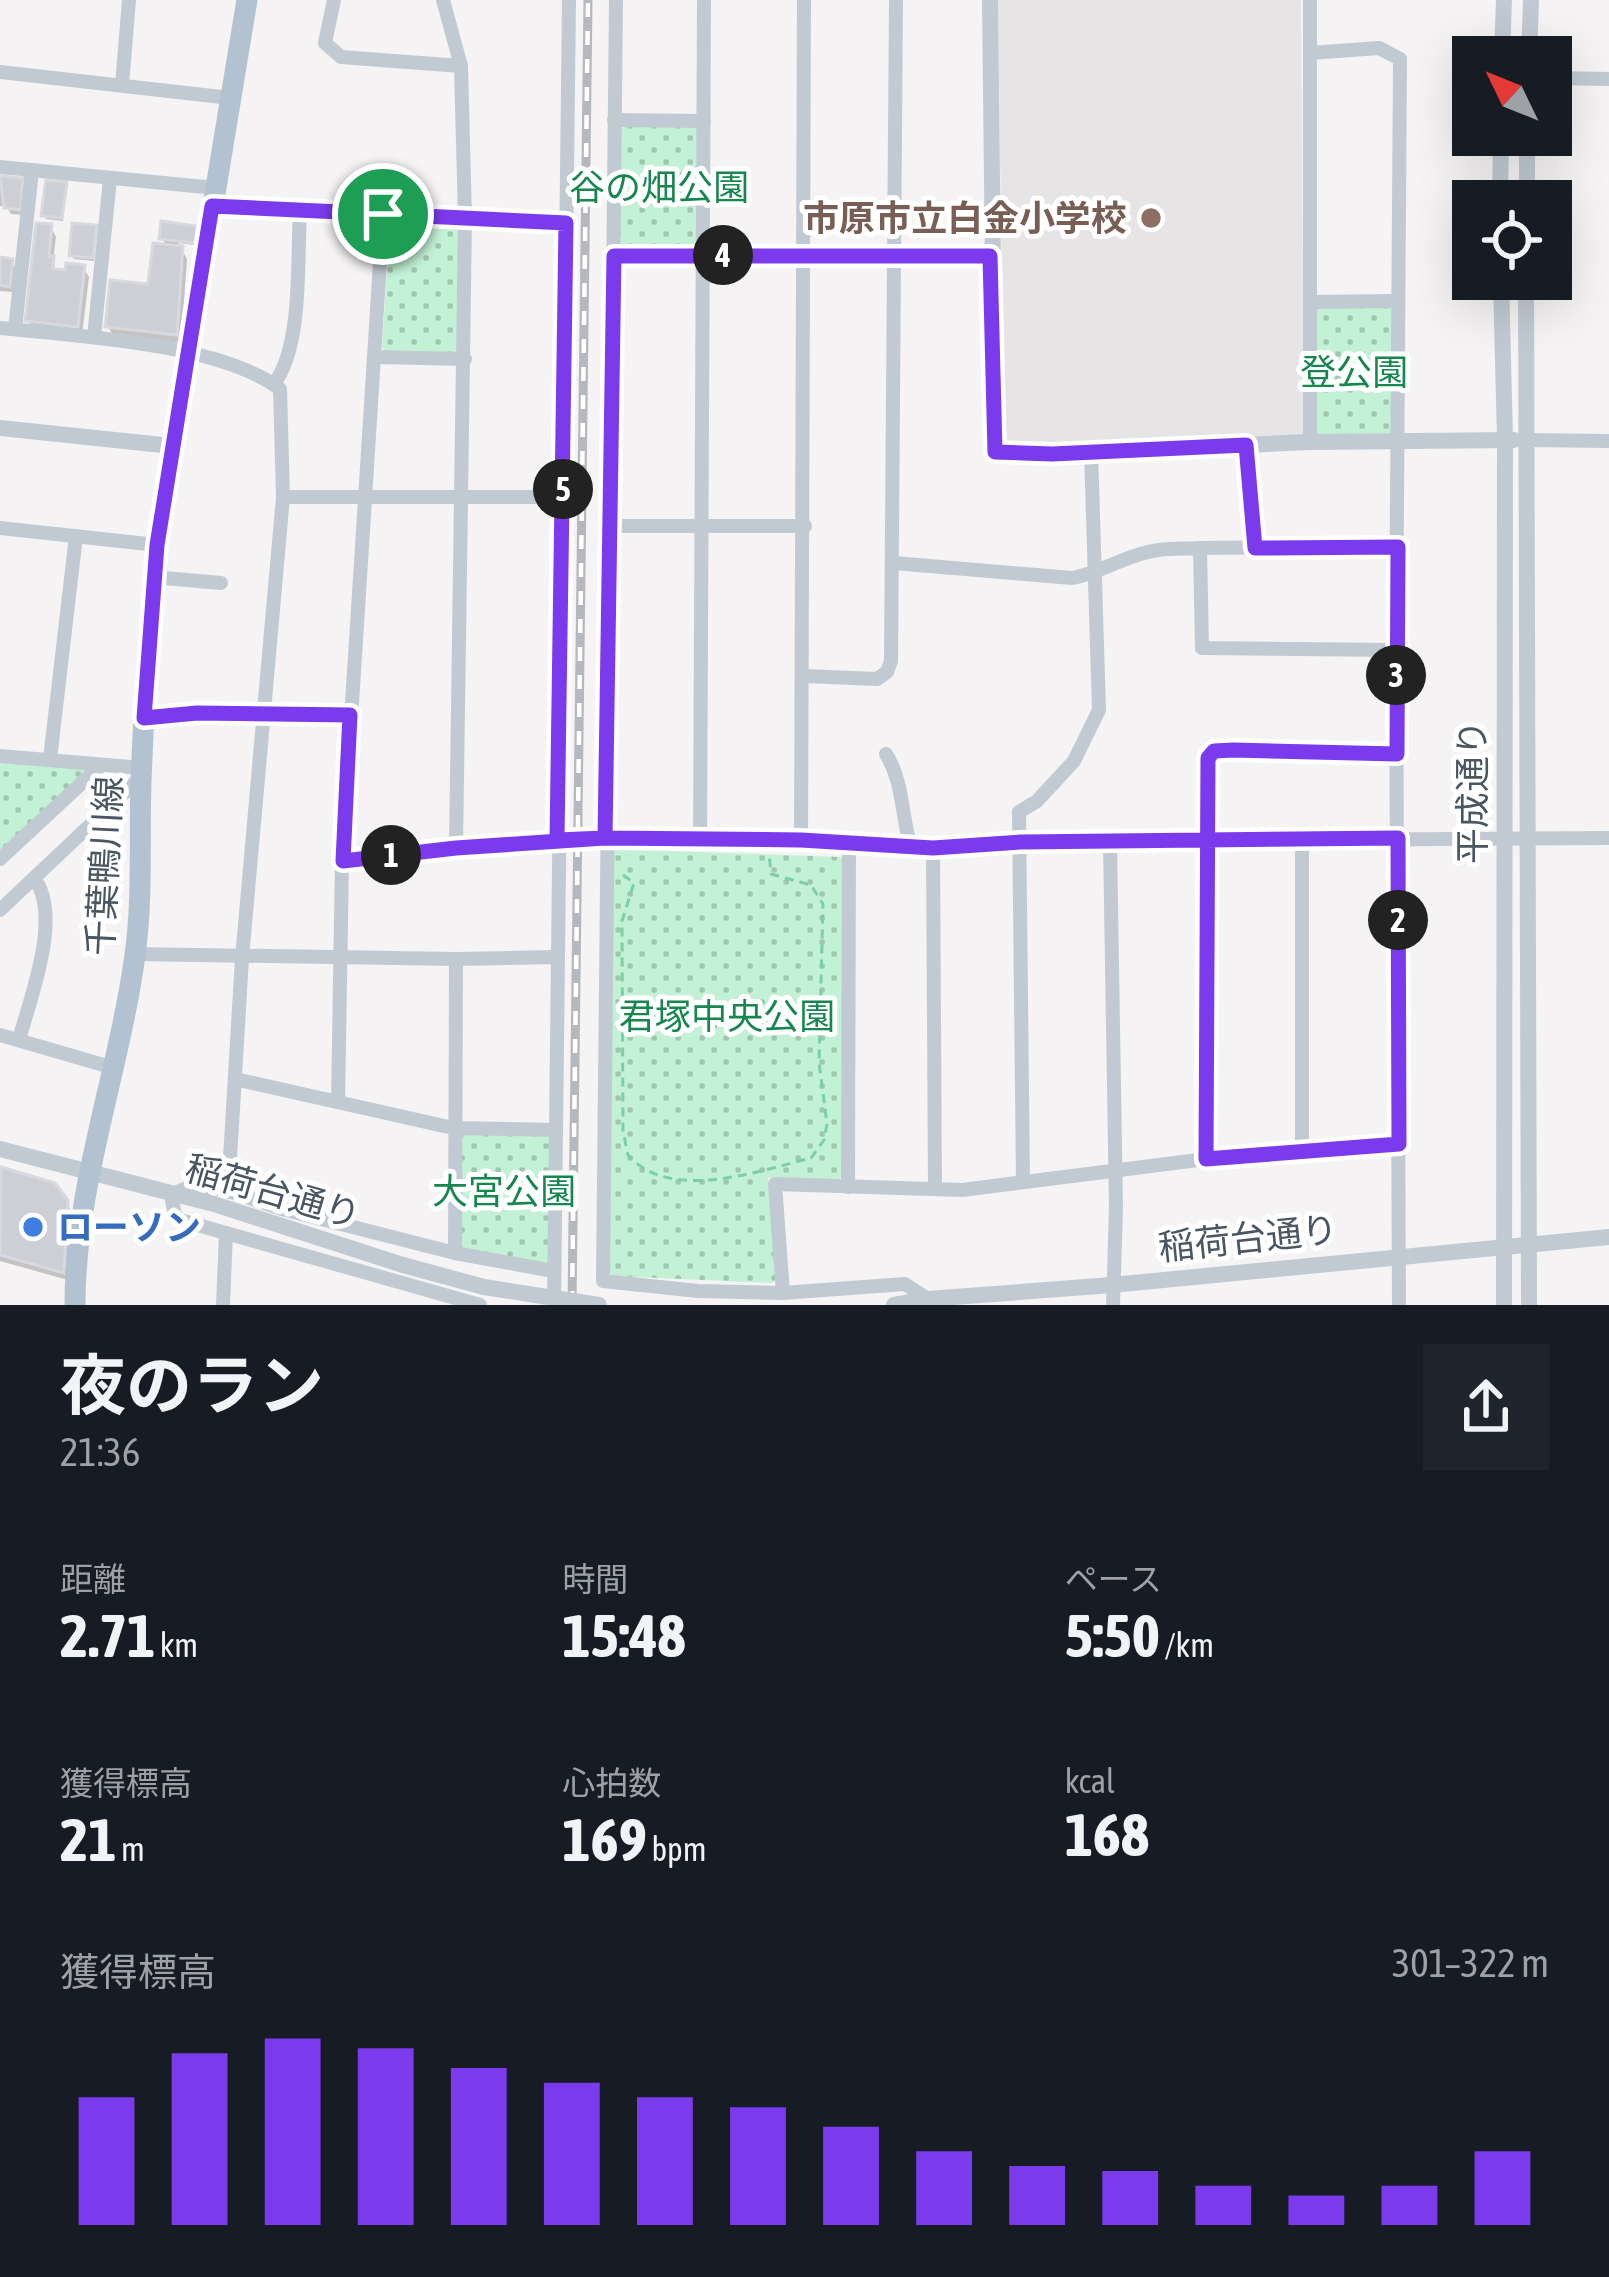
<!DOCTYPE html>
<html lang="ja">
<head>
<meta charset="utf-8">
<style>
	:root { --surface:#171b24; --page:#20242c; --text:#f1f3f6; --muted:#9ea1a6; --accent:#7c3aed }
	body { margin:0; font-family:"Asap Condensed","Noto Sans JP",sans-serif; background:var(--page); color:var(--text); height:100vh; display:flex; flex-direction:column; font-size:45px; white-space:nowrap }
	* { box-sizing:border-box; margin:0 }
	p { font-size:39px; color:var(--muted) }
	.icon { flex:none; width:66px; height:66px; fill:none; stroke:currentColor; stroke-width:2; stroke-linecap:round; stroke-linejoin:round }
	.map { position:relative; height:1305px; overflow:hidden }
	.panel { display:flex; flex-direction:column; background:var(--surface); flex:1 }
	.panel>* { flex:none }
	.needle { width:78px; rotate:313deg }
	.buttons { position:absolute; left:1452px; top:36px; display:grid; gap:24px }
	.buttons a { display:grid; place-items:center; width:120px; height:120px; border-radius:0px; background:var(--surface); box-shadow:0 12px 48px #0002; font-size:60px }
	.pin { position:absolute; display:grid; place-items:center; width:102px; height:102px; color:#fff; margin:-51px; border:6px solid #fff; border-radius:50%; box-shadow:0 3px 12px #0007 }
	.km { position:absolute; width:60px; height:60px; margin:-30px; border-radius:50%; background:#222; color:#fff; font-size:33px; line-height:60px; text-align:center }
	.round { display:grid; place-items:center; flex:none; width:126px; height:126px; border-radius:0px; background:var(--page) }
	.headline { display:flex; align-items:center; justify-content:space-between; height:204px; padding:0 60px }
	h1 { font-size:66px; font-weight:700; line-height:90px }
	.figures { display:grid; grid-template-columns:repeat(3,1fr); gap:18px; height:204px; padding:12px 60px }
	.figures div { display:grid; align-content:center }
	.figures b { font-size:60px; font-weight:700 }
	.figures small { font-size:33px; font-weight:400 }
	.figures p { font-size:33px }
	.chart { height:336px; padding:24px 60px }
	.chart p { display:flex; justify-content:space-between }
	.chart svg { width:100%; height:216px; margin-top:12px; stroke:var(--accent); stroke-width:6 }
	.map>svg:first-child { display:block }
</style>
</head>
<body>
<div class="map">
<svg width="1609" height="1305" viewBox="0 0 1609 1305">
	<defs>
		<pattern id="green-dots" width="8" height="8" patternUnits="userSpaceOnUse" patternTransform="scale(3)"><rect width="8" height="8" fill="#c3f1d5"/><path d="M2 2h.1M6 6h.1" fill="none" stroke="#a0c6b0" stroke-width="1.8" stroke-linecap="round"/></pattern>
	</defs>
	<rect width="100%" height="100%" fill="#f5f3f3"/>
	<polygon fill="#e6e4e5" points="998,0 1301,0 1304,436 1004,447"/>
	<g fill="url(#green-dots)">
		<polygon points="625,126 694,126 698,130 697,244 693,248 624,250 619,244 620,130"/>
		<polygon points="394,221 456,224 460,229 459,348 454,353 386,352 382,347 390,225"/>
		<polygon points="1398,301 1398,442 1310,442 1310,302"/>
		<polygon points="0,757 99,767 0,859"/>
		<polygon points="616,849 842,857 843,1175 838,1180 768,1178 778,1278 771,1283 614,1276 608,1271 612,852"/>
		<polygon points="453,1128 555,1130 553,1271 455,1253"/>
	</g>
	<g fill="#0003">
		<polygon points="0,179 22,181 25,188 23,215 11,214 6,206 0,206"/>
		<polygon points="65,185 63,221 46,219 44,215"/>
		<polygon points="51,227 56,237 53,261 57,273 83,267 89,277 82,335 34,330 28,321"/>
		<polygon points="95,228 94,261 74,259 72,255"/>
		<polygon points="195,228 195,245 178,243 187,259 181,343 113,336 108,326 150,288 168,248 162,238"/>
		<polygon points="0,260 12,261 15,268 13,292 0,291"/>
		<polygon points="3,1171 66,1201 72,1212 68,1280 0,1261"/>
	</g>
	<g fill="#cdcfd5" stroke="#d7d9de" stroke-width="3">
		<polygon points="0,176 23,178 21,210 4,208"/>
		<polygon points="46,180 67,182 62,218 41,216"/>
		<polygon points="161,221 196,226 195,243 159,239"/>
		<polygon points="36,223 52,224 49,256 54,256 53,269 65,270 66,263 85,265 78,327 25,321"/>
		<polygon points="72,223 97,225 93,258 69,256"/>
		<polygon points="153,243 183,246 177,335 105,327 110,280 148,284"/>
		<polygon points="0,257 13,259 10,287 0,285"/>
		<polygon points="1,1167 55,1183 68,1200 64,1273 0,1255"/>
	</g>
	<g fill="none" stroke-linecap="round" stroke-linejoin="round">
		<path stroke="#7ad0a6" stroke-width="3" stroke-dasharray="9 6" stroke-linecap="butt" d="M623 875 634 883 622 921 623 1131 628 1155C670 1203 758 1171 811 1158L824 1140 827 1124 819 1062 823 904 811 885 771 874 769 853"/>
		<g stroke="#c1cad2" stroke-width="14">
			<polyline points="334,0 325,43 341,57 461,66"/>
			<polyline points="443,0 461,66 465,219 456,848"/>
			<polyline points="616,0 603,1281 698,1291 783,1293 905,1284 928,1299"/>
			<polyline points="1310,0 1310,442"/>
			<polyline points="1310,53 1379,48 1400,59 1396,650 1399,1305"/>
			<polyline points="0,72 230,98"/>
			<polyline points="1551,78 1609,79"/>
			<polyline points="122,85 129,0"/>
			<polyline points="614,120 704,121"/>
			<polyline points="0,167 215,188"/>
			<polyline points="213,205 566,223"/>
			<polyline points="614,256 990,256"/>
			<polyline points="1310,302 1398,301"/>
			<path d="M0 328C76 336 219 343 280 389L283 497 242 958 228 1192"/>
			<polyline points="15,329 32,171"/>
			<polyline points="94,337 110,179"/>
			<polyline points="375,357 465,359"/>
			<path d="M274 384C303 346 297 258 300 210"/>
			<polyline points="1527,440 1609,441"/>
			<polyline points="1246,445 1255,548"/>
			<polyline points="283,497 562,497"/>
			<polyline points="610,526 805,526"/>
			<polyline points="0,528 157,545"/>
			<polyline points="1200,548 1398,546"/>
			<path d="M894 563 1072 578C1102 572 1128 554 1159 550 1173 548 1187 549 1200 548L1202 648 1396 650"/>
			<polyline points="153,577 221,583"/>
			<polyline points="804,676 877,679 887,672 891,661 896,0"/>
			<polyline points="144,718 262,712 350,715"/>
			<path d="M886 754C904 783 901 816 911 847"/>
			<polyline points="0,756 142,768"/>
			<polyline points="50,759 76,536"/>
			<polyline points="700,839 704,0"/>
			<polyline points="801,840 804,0"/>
			<polyline points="1110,842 1116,1208 1113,1305"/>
			<polyline points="933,848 935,1189"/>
			<polyline points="0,859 99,767"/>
			<path d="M342 861C430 851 519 839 608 838 746 836 883 852 1021 842L1609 838"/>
			<polyline points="0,910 140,778"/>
			<polyline points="135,954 456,959 556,957"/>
			<polyline points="0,1035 114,1068"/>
			<path d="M19 1040C30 998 63 916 34 878"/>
			<polyline points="235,1079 453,1128 555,1130"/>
			<polyline points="338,1102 342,861 383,215"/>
			<polyline points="1302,1151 1302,839"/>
			<polyline points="1206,1159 1208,758 1214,751 1233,750 1398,754"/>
			<polyline points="1023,1182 1019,812 1037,801 1074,761 1099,710 1091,451"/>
			<polyline points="848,1187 849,844"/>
			<polyline points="455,1253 456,959"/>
			<polyline points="783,1293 775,1184 962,1190 1206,1159 1399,1144"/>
			<polyline points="223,1305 226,1233"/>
			<polyline points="480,1305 180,1220 175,1215 171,1195 189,1187 223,1189 282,1209 455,1253 553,1271"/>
			<polyline points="554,1305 569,0"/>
		</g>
		<g stroke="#c1cad2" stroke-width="16">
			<polyline points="990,0 995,451 1052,454 1310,442 1514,440"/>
			<polyline points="1502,57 1504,0"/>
			<polyline points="1529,57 1531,0"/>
			<polyline points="1500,201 1501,135"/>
			<polyline points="1527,201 1527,135"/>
			<polyline points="1501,279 1505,440 1504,1305"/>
			<polyline points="1526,279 1529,1305"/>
			<polyline points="0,428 172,446"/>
			<polyline points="0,1149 214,1204 403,1265"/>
			<polyline points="894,1305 928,1299 1112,1285 1609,1237"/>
		</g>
		<path stroke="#b3c2d1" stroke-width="21" d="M75 1305C75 1185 119 1073 135 955 143 898 139 839 141 782 144 703 149 624 157 545L247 0"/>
		<defs>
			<polyline id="rail" points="572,1305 588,0"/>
		</defs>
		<use href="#rail" stroke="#b5b8bd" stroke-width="9"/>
		<use href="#rail" stroke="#fff" stroke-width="4.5" stroke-dasharray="14" stroke-linecap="butt"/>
		<polyline stroke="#c1cad2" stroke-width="16" points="403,1265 484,1287 599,1305"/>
	</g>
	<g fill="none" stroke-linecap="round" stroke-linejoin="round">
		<defs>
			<polyline id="route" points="383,214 212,206 157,545 144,718 197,713 350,715 343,861 456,848 605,838 801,840 933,848 1021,842 1398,838 1399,1144 1206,1159 1208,758 1214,751 1233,750 1397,754 1398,547 1255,548 1246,445 1052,454 995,452 990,256 614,256 605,838 557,840 566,223 383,214"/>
		</defs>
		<use href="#route" stroke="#fff" stroke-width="24"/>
		<use href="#route" stroke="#7c3aed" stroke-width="15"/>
	</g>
	<circle fill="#8d6e63" stroke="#fff" stroke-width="4.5" cx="1151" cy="218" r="12"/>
	<circle fill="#3f7fe0" stroke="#fff" stroke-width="4.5" cx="33" cy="1227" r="12"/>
	<g text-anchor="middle" stroke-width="10" stroke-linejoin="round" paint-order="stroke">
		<g font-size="36" fill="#17864f" stroke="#fff">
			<text x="659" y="200">谷の畑公園</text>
			<text x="1354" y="385">登公園</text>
			<text x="727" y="1029">君塚中央公園</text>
			<text x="504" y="1204">大宮公園</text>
		</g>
		<g font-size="36" font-weight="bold" fill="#785e54" stroke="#fff" text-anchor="end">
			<text x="1127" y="231">市原市立白金小学校</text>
		</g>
		<g font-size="36" fill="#4a5661" stroke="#fff">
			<text transform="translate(1472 792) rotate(-90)" y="13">平成通り</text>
			<text transform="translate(104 866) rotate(-87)" y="13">千葉鴨川線</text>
			<text transform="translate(273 1191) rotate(16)" y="13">稲荷台通り</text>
			<text transform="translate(1248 1238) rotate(-6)" y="13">稲荷台通り</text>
		</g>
		<g font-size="36" font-weight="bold" fill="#366cbe" stroke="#fff" text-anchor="start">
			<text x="57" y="1240">ローソン</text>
		</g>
	</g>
</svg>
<div class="buttons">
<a><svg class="needle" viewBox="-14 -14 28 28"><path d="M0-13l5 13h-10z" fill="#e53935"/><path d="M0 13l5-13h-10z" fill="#9ea1a6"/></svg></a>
<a><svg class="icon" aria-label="locate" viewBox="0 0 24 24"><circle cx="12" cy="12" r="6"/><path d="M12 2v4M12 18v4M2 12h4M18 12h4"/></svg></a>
</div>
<div class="pin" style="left:383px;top:214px;background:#1e9e55"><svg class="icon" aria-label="arrive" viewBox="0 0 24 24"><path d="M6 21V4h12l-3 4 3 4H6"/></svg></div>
<b class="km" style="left:391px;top:855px">1</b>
<b class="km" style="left:1398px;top:920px">2</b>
<b class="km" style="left:1396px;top:675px">3</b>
<b class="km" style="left:723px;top:255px">4</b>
<b class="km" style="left:563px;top:489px">5</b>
</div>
<section class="panel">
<div class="headline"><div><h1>夜のラン</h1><p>21:36</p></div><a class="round"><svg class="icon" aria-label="share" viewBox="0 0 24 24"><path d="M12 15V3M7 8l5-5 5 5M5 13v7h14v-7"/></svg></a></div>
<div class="figures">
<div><p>距離</p><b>2.71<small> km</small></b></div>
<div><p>時間</p><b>15:48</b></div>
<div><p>ペース</p><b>5:50<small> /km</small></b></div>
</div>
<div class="figures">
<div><p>獲得標高</p><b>21<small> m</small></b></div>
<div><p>心拍数</p><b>169<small> bpm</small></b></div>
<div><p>kcal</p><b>168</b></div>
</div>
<div class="chart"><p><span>獲得標高</span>301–322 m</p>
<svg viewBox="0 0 160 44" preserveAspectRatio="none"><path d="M5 44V18M15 44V9M25 44V6M35 44V8M45 44V12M55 44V15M65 44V18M75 44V20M85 44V24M95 44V29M105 44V32M115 44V33M125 44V36M135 44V38M145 44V36M155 44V29"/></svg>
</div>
</section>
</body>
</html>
